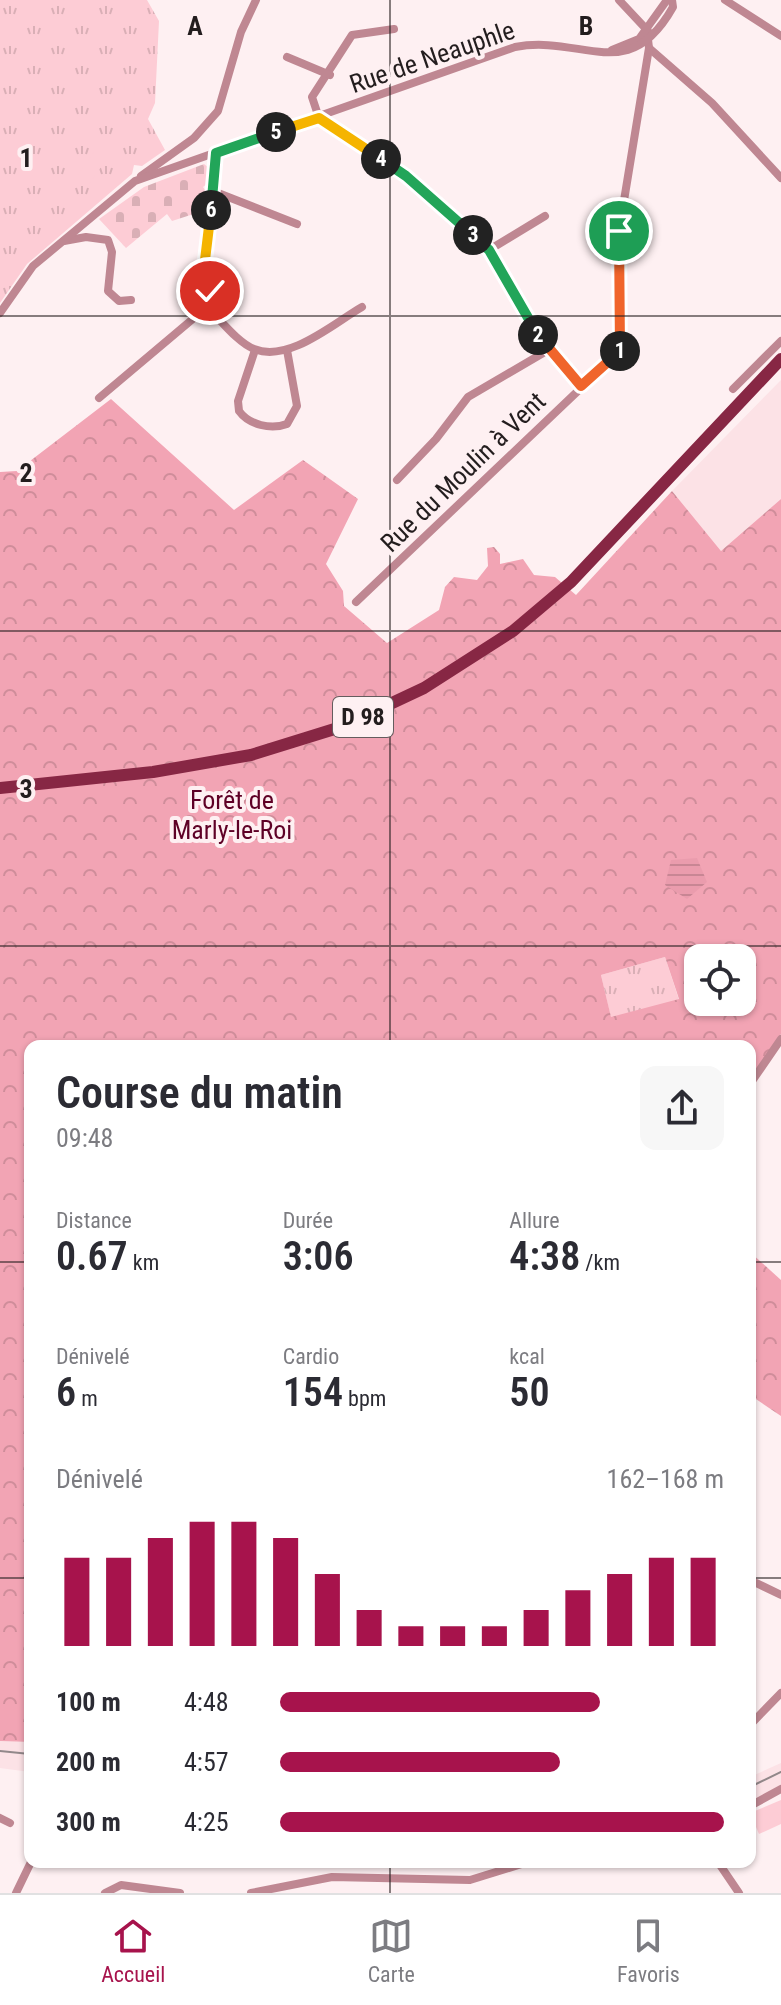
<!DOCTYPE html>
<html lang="fr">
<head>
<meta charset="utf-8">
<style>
	:root { --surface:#fff; --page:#f7f7f7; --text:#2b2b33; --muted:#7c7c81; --line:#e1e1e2; --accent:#a7134c }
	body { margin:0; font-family:"Roboto Condensed",sans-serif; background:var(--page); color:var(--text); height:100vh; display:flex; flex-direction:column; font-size:30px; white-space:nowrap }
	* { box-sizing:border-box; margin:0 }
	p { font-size:26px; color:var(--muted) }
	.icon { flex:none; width:44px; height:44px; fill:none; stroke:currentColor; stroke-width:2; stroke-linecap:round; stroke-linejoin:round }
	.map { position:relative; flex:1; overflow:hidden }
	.drawer { position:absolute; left:24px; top:1040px; width:732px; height:828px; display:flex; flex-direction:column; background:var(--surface); border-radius:16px; box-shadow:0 2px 6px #0004 }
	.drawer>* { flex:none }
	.fabs { position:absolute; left:684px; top:944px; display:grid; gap:16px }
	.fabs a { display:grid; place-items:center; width:72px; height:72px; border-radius:16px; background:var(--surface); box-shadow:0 2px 6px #0004; font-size:40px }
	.pin { position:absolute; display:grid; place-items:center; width:68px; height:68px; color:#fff; margin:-34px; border:4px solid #fff; border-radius:50%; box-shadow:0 2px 8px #0007 }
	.km { position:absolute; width:40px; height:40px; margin:-20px; border-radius:50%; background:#222; color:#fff; font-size:22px; line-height:40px; text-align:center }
	.round { display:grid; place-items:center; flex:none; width:84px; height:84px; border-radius:16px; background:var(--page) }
	.head { display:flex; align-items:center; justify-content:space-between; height:136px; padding:0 32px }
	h1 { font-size:44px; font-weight:600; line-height:60px }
	.stats { display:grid; grid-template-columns:repeat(3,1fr); gap:12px; height:136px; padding:8px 32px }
	.stats div { display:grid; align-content:center }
	.stats b { font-size:40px; font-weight:600 }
	.stats small { font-size:22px; font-weight:400 }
	.stats p { font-size:22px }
	.chart { height:224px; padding:16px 32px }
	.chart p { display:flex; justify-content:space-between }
	.chart svg { width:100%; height:144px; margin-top:8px; stroke:var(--accent); stroke-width:6 }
	ul { padding:0 32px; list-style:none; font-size:26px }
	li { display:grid; grid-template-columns:128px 96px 1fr; align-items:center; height:60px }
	li i { height:20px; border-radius:10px; background:var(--accent) }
	.menu { display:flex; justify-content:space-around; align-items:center; height:112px; border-top:2px solid var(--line); background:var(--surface); font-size:22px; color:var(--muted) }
	.menu a { display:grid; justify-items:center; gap:4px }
	.menu .selected { color:var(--accent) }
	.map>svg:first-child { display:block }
</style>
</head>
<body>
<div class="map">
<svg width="781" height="1893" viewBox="0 0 781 1893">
	<defs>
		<pattern id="grass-tufts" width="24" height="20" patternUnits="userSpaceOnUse" patternTransform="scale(2)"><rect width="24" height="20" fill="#fdccd5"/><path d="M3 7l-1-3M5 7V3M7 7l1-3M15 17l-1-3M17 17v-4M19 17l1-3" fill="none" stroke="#d9afb6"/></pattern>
		<pattern id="forest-crowns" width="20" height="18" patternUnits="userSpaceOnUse" patternTransform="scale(2)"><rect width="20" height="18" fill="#f2a4b4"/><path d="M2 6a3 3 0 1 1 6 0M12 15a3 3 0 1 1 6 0" fill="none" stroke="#cf8d9a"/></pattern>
		<pattern id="cemetery-stones" width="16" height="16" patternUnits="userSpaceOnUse" patternTransform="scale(2)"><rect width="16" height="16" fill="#fdccd5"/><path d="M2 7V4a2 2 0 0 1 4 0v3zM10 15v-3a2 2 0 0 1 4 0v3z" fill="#d9afb6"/></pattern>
		<pattern id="water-rules" width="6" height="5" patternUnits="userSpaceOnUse" patternTransform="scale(2)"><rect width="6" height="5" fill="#ea9cad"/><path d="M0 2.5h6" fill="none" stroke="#c88694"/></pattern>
	</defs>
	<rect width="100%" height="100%" fill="#fef0f2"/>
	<g fill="#fce2e6">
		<polygon points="781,380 781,499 721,551 672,491"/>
		<polygon points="0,1741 30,1742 30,1772 0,1768"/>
		<polygon points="781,1763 781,1786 750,1802 750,1777"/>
	</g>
	<g fill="url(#grass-tufts)">
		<polygon points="0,0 147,0 159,21 155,103 148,119 165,150 142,166 134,165 132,174 27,264 0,303"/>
		<polygon points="665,957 679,1000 611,1018 601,975"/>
	</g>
	<g fill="url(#forest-crowns)" fill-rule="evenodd">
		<path d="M111 399 234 510 303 460 358 499 326 564 343 591 344 606 387 643 439 610 445 587 454 577 477 580 488 566 487 548 494 547 500 554V564L523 559 534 575 555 577 576 595 672 491 721 551 781 499V1034L750 1078V1046H30V1742L0 1741V472L17 471ZM665 957 679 999 611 1017 601 975ZM698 958H742V1002H698Z"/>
		<polygon points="750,1252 781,1280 781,1416 750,1395"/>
	</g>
	<polygon fill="url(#cemetery-stones)" points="204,164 209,168 208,183 203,187 207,193 206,210 172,221 167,214 126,248 99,219 144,187"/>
	<g fill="#fdccd5">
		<polygon points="94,152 106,160 89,184 77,176"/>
		<polygon points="781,1800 781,1824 759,1834 750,1813"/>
	</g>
	<polygon fill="url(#water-rules)" points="697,858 707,882 687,899 665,885 671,860"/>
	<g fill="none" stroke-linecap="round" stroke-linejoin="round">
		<g stroke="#bf8792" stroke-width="8">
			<polyline points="619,0 648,31"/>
			<polyline points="725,0 781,36"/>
			<polyline points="394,29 352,35 312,97 319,118 406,176 489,250 530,326 581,386"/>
			<polyline points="647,31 649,48 712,103 781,178"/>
			<polyline points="612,50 639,39 667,0"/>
			<polyline points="287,57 330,75"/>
			<polyline points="141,176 194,138 218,111 241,32 256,0"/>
			<polyline points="213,191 297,224"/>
			<polyline points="64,241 86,237 108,240 112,252 108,291 119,301 131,300"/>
			<polyline points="489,250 545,216"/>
			<path d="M207 307C221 320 237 342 254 349 289 363 334 323 362 307"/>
			<path d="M0 313 33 266 135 181 515 47C583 34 628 87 673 7L672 0"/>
			<path d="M255 350 238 401 239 411C249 425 271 430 287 424L297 406 287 350"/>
			<polyline points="733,389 781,341"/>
			<polyline points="99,398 207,307 210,291 205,260 216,153"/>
			<polyline points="397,480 436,439 468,397 550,349"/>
			<polyline points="356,602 621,350 619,231 649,48"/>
			<polyline points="750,1084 781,1039"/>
			<polyline points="750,1580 781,1595"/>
			<polyline points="750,1725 781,1693"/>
			<polyline points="750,1806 781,1789"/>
			<polyline points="0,1818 10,1823"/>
			<polyline points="718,1862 739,1893"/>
			<polyline points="16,1893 31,1862"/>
			<polyline points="105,1893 121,1885 180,1893"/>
			<polyline points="251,1893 332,1877 470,1880 528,1862"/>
		</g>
		<polyline stroke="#872744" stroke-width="12" points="0,788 153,772 251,755 341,727 424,688 513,631 571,582 781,359"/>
		<g stroke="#92888a" stroke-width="2">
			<polyline points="0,1751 30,1754"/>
			<polyline points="750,1787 781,1772"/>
		</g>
	</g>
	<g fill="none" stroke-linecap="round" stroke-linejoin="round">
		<defs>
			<polyline id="split-1" points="619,231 620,351"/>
			<polyline id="split-2" points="538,335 581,386 620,351"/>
			<polyline id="split-3" points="473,235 489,250 538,335"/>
			<polyline id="split-4" points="381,159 406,176 473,235"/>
			<polyline id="split-5" points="276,132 319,118 381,159"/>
			<polyline id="split-6" points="211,210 216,153 276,132"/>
			<polyline id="split-7" points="210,291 205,260 211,210"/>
		</defs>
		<use href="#split-1" stroke="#fff" stroke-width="16"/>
		<use href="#split-2" stroke="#fff" stroke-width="16"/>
		<use href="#split-3" stroke="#fff" stroke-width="16"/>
		<use href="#split-4" stroke="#fff" stroke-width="16"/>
		<use href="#split-5" stroke="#fff" stroke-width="16"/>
		<use href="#split-6" stroke="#fff" stroke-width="16"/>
		<use href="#split-7" stroke="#fff" stroke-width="16"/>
		<use href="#split-1" stroke="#f0652b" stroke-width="10"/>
		<use href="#split-2" stroke="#f0652b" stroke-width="10"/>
		<use href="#split-3" stroke="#22a559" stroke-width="10"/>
		<use href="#split-4" stroke="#22a559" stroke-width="10"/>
		<use href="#split-5" stroke="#f5b400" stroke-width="10"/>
		<use href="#split-6" stroke="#22a559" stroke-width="10"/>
		<use href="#split-7" stroke="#f5b400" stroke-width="10"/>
	</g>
	<path fill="none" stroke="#231d1e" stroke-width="2" stroke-opacity="0.55" d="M390 0V1046M0 316H781M0 631H781M0 946H781M0 1262H30M750 1262H781M0 1578H30M750 1578H781M390 1862V1893"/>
	<g text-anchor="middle" stroke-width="8" stroke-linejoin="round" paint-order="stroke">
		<rect fill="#fef0f2" stroke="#655c5e" stroke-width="2" x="333" y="697" width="60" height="40" rx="6"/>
		<g font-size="24" font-weight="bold" fill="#231d1e">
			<text x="363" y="725">D 98</text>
		</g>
		<g font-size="26" fill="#231d1e" stroke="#fef0f2">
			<text transform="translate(432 57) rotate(-19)" y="9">Rue de Neauphle</text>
			<text transform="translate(463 472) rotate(-44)" y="9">Rue du Moulin à Vent</text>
		</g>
		<g font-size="26" fill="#5e0026" stroke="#fef0f2">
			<text x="232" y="809">Forêt de<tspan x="232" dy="30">Marly-le-Roi</tspan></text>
		</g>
	</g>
	<g font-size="26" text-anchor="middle" font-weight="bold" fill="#231d1e" stroke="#fef0f2" stroke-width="8" stroke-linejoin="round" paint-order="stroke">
		<text x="195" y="35">A</text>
		<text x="586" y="35">B</text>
		<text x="26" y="167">1</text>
		<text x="26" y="482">2</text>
		<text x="26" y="798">3</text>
	</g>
</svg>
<div class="fabs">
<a><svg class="icon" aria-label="locate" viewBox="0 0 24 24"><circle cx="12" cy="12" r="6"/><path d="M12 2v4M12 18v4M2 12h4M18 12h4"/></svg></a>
</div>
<div class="pin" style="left:619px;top:231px;background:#1e9e55"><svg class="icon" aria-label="arrive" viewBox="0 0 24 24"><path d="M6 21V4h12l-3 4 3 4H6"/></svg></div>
<div class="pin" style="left:210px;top:291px;background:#d93025"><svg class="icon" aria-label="check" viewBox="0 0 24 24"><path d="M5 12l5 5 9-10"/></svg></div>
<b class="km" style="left:620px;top:351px">1</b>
<b class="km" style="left:538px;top:335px">2</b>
<b class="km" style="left:473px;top:235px">3</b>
<b class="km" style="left:381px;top:159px">4</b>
<b class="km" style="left:276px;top:132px">5</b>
<b class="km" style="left:211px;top:210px">6</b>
<section class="drawer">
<div class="head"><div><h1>Course du matin</h1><p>09:48</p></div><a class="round"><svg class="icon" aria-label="share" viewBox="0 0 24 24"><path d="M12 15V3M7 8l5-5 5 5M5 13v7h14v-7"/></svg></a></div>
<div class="stats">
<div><p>Distance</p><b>0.67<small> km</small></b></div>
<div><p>Durée</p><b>3:06</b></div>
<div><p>Allure</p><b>4:38<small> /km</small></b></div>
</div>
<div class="stats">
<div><p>Dénivelé</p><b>6<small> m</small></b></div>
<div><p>Cardio</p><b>154<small> bpm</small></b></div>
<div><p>kcal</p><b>50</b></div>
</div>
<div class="chart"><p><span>Dénivelé</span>162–168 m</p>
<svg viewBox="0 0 160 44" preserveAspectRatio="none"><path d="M5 44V17M15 44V17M25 44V11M35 44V6M45 44V6M55 44V11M65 44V22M75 44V33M85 44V38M95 44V38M105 44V38M115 44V33M125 44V27M135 44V22M145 44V17M155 44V17"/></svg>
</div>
<ul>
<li><b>100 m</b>4:48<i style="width:72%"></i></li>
<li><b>200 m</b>4:57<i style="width:63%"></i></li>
<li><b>300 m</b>4:25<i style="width:100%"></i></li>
</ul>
</section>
</div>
<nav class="menu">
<a class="selected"><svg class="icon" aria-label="home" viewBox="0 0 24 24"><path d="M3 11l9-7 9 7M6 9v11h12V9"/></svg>Accueil</a>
<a><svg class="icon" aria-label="map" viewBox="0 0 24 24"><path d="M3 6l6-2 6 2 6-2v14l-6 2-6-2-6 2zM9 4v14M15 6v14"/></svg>Carte</a>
<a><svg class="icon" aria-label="saved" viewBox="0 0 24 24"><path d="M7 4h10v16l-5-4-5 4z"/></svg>Favoris</a>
</nav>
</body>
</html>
